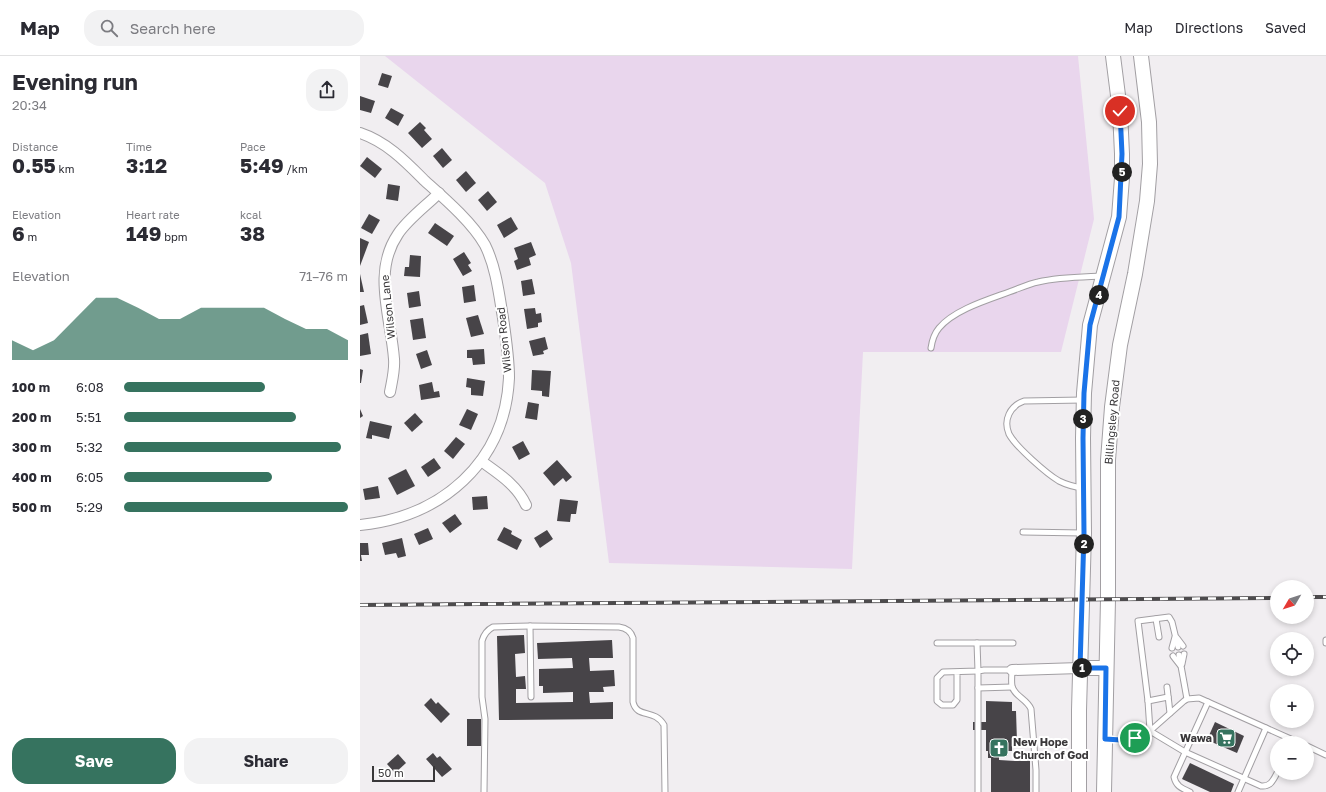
<!DOCTYPE html>
<html lang="en">
<head>
<meta charset="utf-8">
<style>
	:root { --surface:#fff; --page:#f2f2f3; --text:#2b2b33; --muted:#7c7c81; --line:#e1e1e2; --accent:#36735f }
	body { margin:0; font-family:"Golos Text",sans-serif; background:var(--page); color:var(--text); height:100vh; display:flex; flex-direction:column; font-size:15px; white-space:nowrap }
	* { box-sizing:border-box; margin:0 }
	p { font-size:13px; color:var(--muted) }
	.icon { flex:none; width:22px; height:22px; fill:none; stroke:currentColor; stroke-width:2; stroke-linecap:round; stroke-linejoin:round }
	.map { position:relative; flex:1; overflow:hidden }
	.side { display:flex; flex-direction:column; background:var(--surface); width:360px }
	.side>* { flex:none }
	.needle { width:26px; rotate:231deg }
	.buttons { position:absolute; left:910px; top:524px; display:grid; gap:8px }
	.buttons a { display:grid; place-items:center; width:44px; height:44px; border-radius:50%; background:var(--surface); box-shadow:0 2px 6px #0003; font-size:20px }
	.scale { position:absolute; left:12px; bottom:10px; width:63px; box-sizing:border-box; padding-left:4px; border:2px solid #393739; border-top:0; font-size:11px; line-height:14px; white-space:nowrap; color:#393739; -webkit-text-stroke:3px #fff; paint-order:stroke }
	.pin { position:absolute; display:grid; place-items:center; width:34px; height:34px; color:#fff; margin:-17px; border:2px solid #fff; border-radius:50%; box-shadow:0 1px 4px #0007 }
	.km { position:absolute; width:20px; height:20px; margin:-10px; border-radius:50%; background:#222; color:#fff; font-size:11px; line-height:20px; text-align:center }
	.round { display:grid; place-items:center; flex:none; width:42px; height:42px; border-radius:16px; background:var(--page) }
	.summary { display:flex; align-items:center; justify-content:space-between; height:68px; padding:0 12px }
	h1 { font-size:22px; font-weight:700; line-height:30px }
	.stats { display:grid; grid-template-columns:repeat(3,1fr); gap:6px; height:68px; padding:4px 12px }
	.stats div { display:grid; align-content:center }
	.stats b { font-size:20px; font-weight:700 }
	.stats small { font-size:11px; font-weight:400 }
	.stats p { font-size:11px }
	.chart { height:112px; padding:8px 12px }
	.chart p { display:flex; justify-content:space-between }
	.chart svg { width:100%; height:72px; margin-top:4px; fill:var(--accent); opacity:.7 }
	.action { display:flex; gap:8px; margin-top:auto; padding:8px 12px }
	.action a { flex:1; height:46px; border-radius:16px; background:var(--accent); color:#fff; font-size:16px; font-weight:700; line-height:46px; text-align:center }
	.action a+a { background:var(--page); color:var(--text) }
	ul { padding:0 12px; list-style:none; font-size:13px }
	li { display:grid; grid-template-columns:64px 48px 1fr; align-items:center; height:30px }
	li i { height:10px; border-radius:5px; background:var(--accent) }
	header { display:flex; align-items:center; gap:24px; box-sizing:border-box; height:56px; padding:0 20px; background:var(--surface); border-bottom:1px solid var(--line) }
	header strong { font-size:19px }
	nav { display:flex; gap:22px; margin-inline-start:auto; font-size:14px }
	.search { width:280px; height:36px; background:var(--page); display:flex; align-items:center; gap:10px; box-sizing:border-box; padding:0 14px; border-radius:16px; color:var(--muted); font-size:15px }
	main { display:flex; flex:1; min-height:0 }
	.map>svg:first-child { display:block }
</style>
</head>
<body>
<header>
<strong>Map</strong>
<div class="search"><svg class="icon" aria-label="search" viewBox="0 0 24 24"><circle cx="10" cy="10" r="6"/><path d="M15 15l6 6"/></svg>Search here</div>
<nav><a>Map</a><a>Directions</a><a>Saved</a></nav>
</header>
<main>
<section class="side">
<div class="summary"><div><h1>Evening run</h1><p>20:34</p></div><a class="round"><svg class="icon" aria-label="share" viewBox="0 0 24 24"><path d="M12 15V3M7 8l5-5 5 5M5 13v7h14v-7"/></svg></a></div>
<div class="stats">
<div><p>Distance</p><b>0.55<small> km</small></b></div>
<div><p>Time</p><b>3:12</b></div>
<div><p>Pace</p><b>5:49<small> /km</small></b></div>
</div>
<div class="stats">
<div><p>Elevation</p><b>6<small> m</small></b></div>
<div><p>Heart rate</p><b>149<small> bpm</small></b></div>
<div><p>kcal</p><b>38</b></div>
</div>
<div class="chart"><p><span>Elevation</span>71–76 m</p>
<svg viewBox="0 0 160 44" preserveAspectRatio="none"><path d="M0 44V32L10 38L20 32L30 19L40 6L50 6L60 12L70 19L80 19L90 12L100 12L110 12L120 12L130 19L140 25L150 25L160 32V44z"/></svg>
</div>
<ul>
<li><b>100 m</b>6:08<i style="width:63%"></i></li>
<li><b>200 m</b>5:51<i style="width:77%"></i></li>
<li><b>300 m</b>5:32<i style="width:97%"></i></li>
<li><b>400 m</b>6:05<i style="width:66%"></i></li>
<li><b>500 m</b>5:29<i style="width:100%"></i></li>
</ul>
<div class="action"><a>Save</a><a>Share</a></div>
</section>
<div class="map">
<svg width="966" height="736" viewBox="0 0 966 736">
	<rect width="100%" height="100%" fill="#f1eef1"/>
	<polygon fill="#e9d6ed" points="25,0 718,0 734,163 701,296 503,296 492,513 249,507 211,207 185,127"/>
	<g fill="#474448">
		<polygon points="22,17 32,20 28,32 18,29"/>
		<polygon points="0,40 15,45 11,57 0,54"/>
		<polygon points="31,52 44,59 38,70 25,62"/>
		<polygon points="60,66 66,72 64,74 72,83 62,92 48,77"/>
		<polygon points="82,92 92,104 83,112 73,100"/>
		<polygon points="7,101 22,113 15,122 0,110"/>
		<polygon points="106,115 116,127 106,136 96,124"/>
		<polygon points="28,128 40,130 38,145 26,143"/>
		<polygon points="128,135 137,146 127,155 118,144"/>
		<polygon points="9,158 20,164 12,178 1,172"/>
		<polygon points="151,161 158,173 144,182 137,169"/>
		<polygon points="75,167 94,180 87,190 68,177"/>
		<polygon points="0,182 9,186 0,210"/>
		<polygon points="171,186 176,199 169,202 171,209 157,214 154,205 158,203 154,192"/>
		<polygon points="104,196 111,207 108,209 112,215 103,220 93,203"/>
		<polygon points="50,199 61,200 60,221 44,220 45,211 49,211"/>
		<polygon points="0,218 4,236 0,236"/>
		<polygon points="172,223 175,238 163,240 161,225"/>
		<polygon points="114,229 116,245 104,247 102,231"/>
		<polygon points="59,235 61,250 49,252 47,237"/>
		<polygon points="4,249 8,267 0,269 0,250"/>
		<polygon points="175,252 176,258 181,257 182,266 178,267 178,271 167,273 164,253"/>
		<polygon points="118,259 124,278 111,281 106,262"/>
		<polygon points="63,262 66,282 53,284 50,264"/>
		<polygon points="8,277 11,298 0,300 0,279"/>
		<polygon points="185,281 188,293 183,295 184,298 173,300 169,285"/>
		<polygon points="124,293 125,308 113,309 112,302 107,302 107,294"/>
		<polygon points="67,294 72,309 61,313 56,298"/>
		<polygon points="0,313 3,314 1,327 0,327"/>
		<polygon points="172,314 191,315 189,341 182,340 182,335 171,334"/>
		<polygon points="107,322 125,325 123,340 111,339 111,332 106,331"/>
		<polygon points="72,326 74,336 79,335 80,341 61,344 59,329"/>
		<polygon points="168,346 179,348 177,364 165,362"/>
		<polygon points="0,353 3,360 0,362"/>
		<polygon points="107,353 118,358 111,374 99,369"/>
		<polygon points="55,357 63,366 52,376 44,367"/>
		<polygon points="10,365 32,370 29,383 12,379 12,383 6,382"/>
		<polygon points="96,381 105,388 93,403 84,395"/>
		<polygon points="163,385 170,398 159,404 152,391"/>
		<polygon points="74,402 81,412 68,421 61,411"/>
		<polygon points="197,404 212,421 206,426 203,422 194,430 183,417"/>
		<polygon points="46,413 55,430 37,439 28,422"/>
		<polygon points="18,430 20,442 5,444 3,433"/>
		<polygon points="127,440 128,453 113,454 112,441"/>
		<polygon points="200,443 218,445 216,458 211,458 210,466 197,465"/>
		<polygon points="95,458 102,468 90,477 82,467"/>
		<polygon points="144,471 152,475 151,478 162,484 157,494 137,484"/>
		<polygon points="68,472 73,483 59,489 54,478"/>
		<polygon points="187,474 193,483 180,492 174,482"/>
		<polygon points="42,482 46,500 38,502 36,497 25,499 22,487"/>
		<polygon points="0,487 8,487 9,499 1,499 2,505 0,505"/>
		<polygon points="164,579 165,597 155,598 156,621 165,620 166,633 156,633 156,647 213,646 213,636 183,637 183,630 179,630 179,613 213,612 212,602 178,603 177,587 252,584 253,602 229,602 230,615 254,614 255,630 243,631 244,636 229,636 230,647 253,646 253,663 139,664 137,580"/>
		<polygon points="71,642 76,648 78,646 90,658 81,667 64,649"/>
		<polygon points="626,645 652,646 652,655 656,655 657,686 652,686 652,695 639,695 639,704 655,705 670,704 670,736 631,736 631,702 628,702 628,695 626,695 626,674 613,674 613,666 626,666"/>
		<rect x="107" y="663" width="14" height="27"/>
		<polygon points="855,666 884,680 877,697 847,684"/>
		<polygon points="73,697 77,702 80,700 92,713 82,721 66,703"/>
		<polygon points="38,698 46,707 35,717 27,708"/>
		<polygon points="830,707 874,728 871,736 850,736 822,723"/>
	</g>
	<g fill="none" stroke-linecap="round" stroke-linejoin="round">
		<defs>
			<g id="lane">
				<path d="M571 292C572 285 574 278 579 272 594 254 627 244 649 236 658 233 668 228 678 226 699 221 721 221 742 220"/>
				<path d="M723 344 664 345C650 350 643 364 649 378 656 391 687 418 699 425 707 429 714 431 723 432"/>
				<polyline points="663,476 723,477"/>
				<polyline points="796,563 799,581"/>
				<polyline points="817,582 823,590"/>
				<polyline points="966,584 966,587"/>
				<polyline points="577,587 653,587"/>
				<polyline points="812,592 815,581"/>
				<polyline points="819,599 827,643"/>
				<polyline points="813,600 820,609"/>
				<polyline points="822,608 824,598"/>
				<polyline points="597,616 597,644 593,649 582,649 577,645 577,622 583,616 618,615 617,587"/>
				<polyline points="807,631 810,657"/>
				<polyline points="618,632 652,631"/>
				<path d="M171 641 170 570 259 571C266 572 271 575 273 582V646C277 663 294 652 304 669L305 736"/>
				<polyline points="788,645 808,641"/>
				<polyline points="790,675 788,645 778,565 809,561 812,566 818,591"/>
				<polyline points="790,675 824,645 827,643 839,642 933,684"/>
				<path d="M746 683C764 684 775 684 790 675L825 696 901 730C910 731 913 725 917 717"/>
				<polyline points="932,686 933,684 940,687"/>
				<polyline points="947,690 966,699"/>
				<path d="M124 736 125 663 122 641V585C124 578 127 574 133 571L170 570"/>
				<path d="M618 736V615L624 614H652C652 619 651 625 652 630 654 640 667 643 671 653L676 714V736"/>
				<path d="M830 736C821 732 816 730 814 721L848 646"/>
				<polyline points="878,736 906,672"/>
			</g>
			<g id="street">
				<path d="M0 77C27 86 46 106 65 125 84 142 112 166 125 189 136 211 139 238 143 262 146 282 149 302 149 322 145 407 81 461 0 469"/>
				<path d="M30 336C32 325 35 314 34 303 31 261 12 216 38 178 48 163 66 150 79 137"/>
				<path d="M121 405C139 418 157 429 166 449"/>
				<polyline points="652,614 720,612"/>
			</g>
			<g id="secondary">
				<polyline points="720,612 746,612"/>
				<polyline points="719,736 719,654 724,477 723,382 724,337 730,269 759,161 762,122 762,98 760,55 753,0"/>
				<polyline points="744,736 748,543 748,404 752,351 760,289 775,218 787,145 790,108 789,66 781,0"/>
			</g>
		</defs>
		<use href="#lane" stroke="#a29fa3" stroke-width="7"/>
		<use href="#street" stroke="#a29fa3" stroke-width="12"/>
		<use href="#secondary" stroke="#a29fa3" stroke-width="16"/>
		<use href="#lane" stroke="#fff" stroke-width="5"/>
		<use href="#street" stroke="#fff" stroke-width="10"/>
		<use href="#secondary" stroke="#fff" stroke-width="14"/>
		<defs>
			<g id="rail">
				<polyline points="947,541 966,541"/>
				<polyline points="0,549 917,542"/>
			</g>
		</defs>
		<use href="#rail" stroke="#4d4b4d" stroke-width="4"/>
		<use href="#rail" stroke="#fff" stroke-width="2.5" stroke-dasharray="8" stroke-linecap="butt"/>
	</g>
	<g fill="none" stroke-linecap="round" stroke-linejoin="round">
		<defs>
			<polyline id="route" points="760,55 762,98 759,161 730,269 724,337 723,382 724,477 720,612 746,612 745,683 761,684 775,682"/>
		</defs>
		<use href="#route" stroke="#fff" stroke-width="8"/>
		<use href="#route" stroke="#1a73e8" stroke-width="5"/>
	</g>
	<defs>
		<symbol id="supermarket-square" viewBox="-11 -11 22 22"><rect x="-9" y="-9" width="18" height="18" rx="4" fill="#36735f" stroke="#fff"/><path d="M-6-5.5h2.5l.6 2H6L4.5 2H-2.5L-4.4-4H-6ZM-1.5 3.2a1.3 1.3 0 1 0 .1 0ZM3 3.2a1.3 1.3 0 1 0 .1 0Z" fill="#fff"/></symbol>
		<symbol id="church-square" viewBox="-11 -11 22 22"><rect x="-9" y="-9" width="18" height="18" rx="4" fill="#36735f" stroke="#fff"/><path d="M-1.2-6h2.4v3.5h3.3v2.4h-3.3V6h-2.4V-.1h-3.3v-2.4h3.3Z" fill="#fff"/></symbol>
	</defs>
	<g fill-rule="evenodd">
		<use href="#supermarket-square" x="855" y="671" width="22" height="22"/>
		<use href="#church-square" x="628" y="681" width="22" height="22"/>
	</g>
	<g text-anchor="middle" stroke-width="4" stroke-linejoin="round" paint-order="stroke">
		<g font-size="11" fill="#393739" stroke="#fff">
			<text transform="translate(28 251) rotate(-96)" y="4">Wilson Lane</text>
			<text transform="translate(144 284) rotate(-96)" y="4">Wilson Road</text>
			<text transform="translate(752 366) rotate(-85)" y="4">Billingsley Road</text>
		</g>
		<g font-size="11" font-weight="bold" fill="#393739" stroke="#fff" text-anchor="end">
			<text x="852" y="686">Wawa</text>
			<text x="653" y="690" text-anchor="start">New Hope<tspan x="653" dy="13">Church of God</tspan></text>
		</g>
	</g>
</svg>
<div class="buttons">
<a><svg class="needle" viewBox="-14 -14 28 28"><path d="M0-13l5 13h-10z" fill="#e53935"/><path d="M0 13l5-13h-10z" fill="#7c7c81"/></svg></a>
<a><svg class="icon" aria-label="locate" viewBox="0 0 24 24"><circle cx="12" cy="12" r="6"/><path d="M12 2v4M12 18v4M2 12h4M18 12h4"/></svg></a>
<a>+</a>
<a>−</a>
</div>
<div class="scale">50 m</div>
<div class="pin" style="left:775px;top:682px;background:#1e9e55"><svg class="icon" aria-label="arrive" viewBox="0 0 24 24"><path d="M6 21V4h12l-3 4 3 4H6"/></svg></div>
<div class="pin" style="left:760px;top:55px;background:#d93025"><svg class="icon" aria-label="check" viewBox="0 0 24 24"><path d="M5 12l5 5 9-10"/></svg></div>
<b class="km" style="left:722px;top:612px">1</b>
<b class="km" style="left:724px;top:488px">2</b>
<b class="km" style="left:723px;top:363px">3</b>
<b class="km" style="left:739px;top:239px">4</b>
<b class="km" style="left:762px;top:116px">5</b>
</div>
</main>
</body>
</html>
